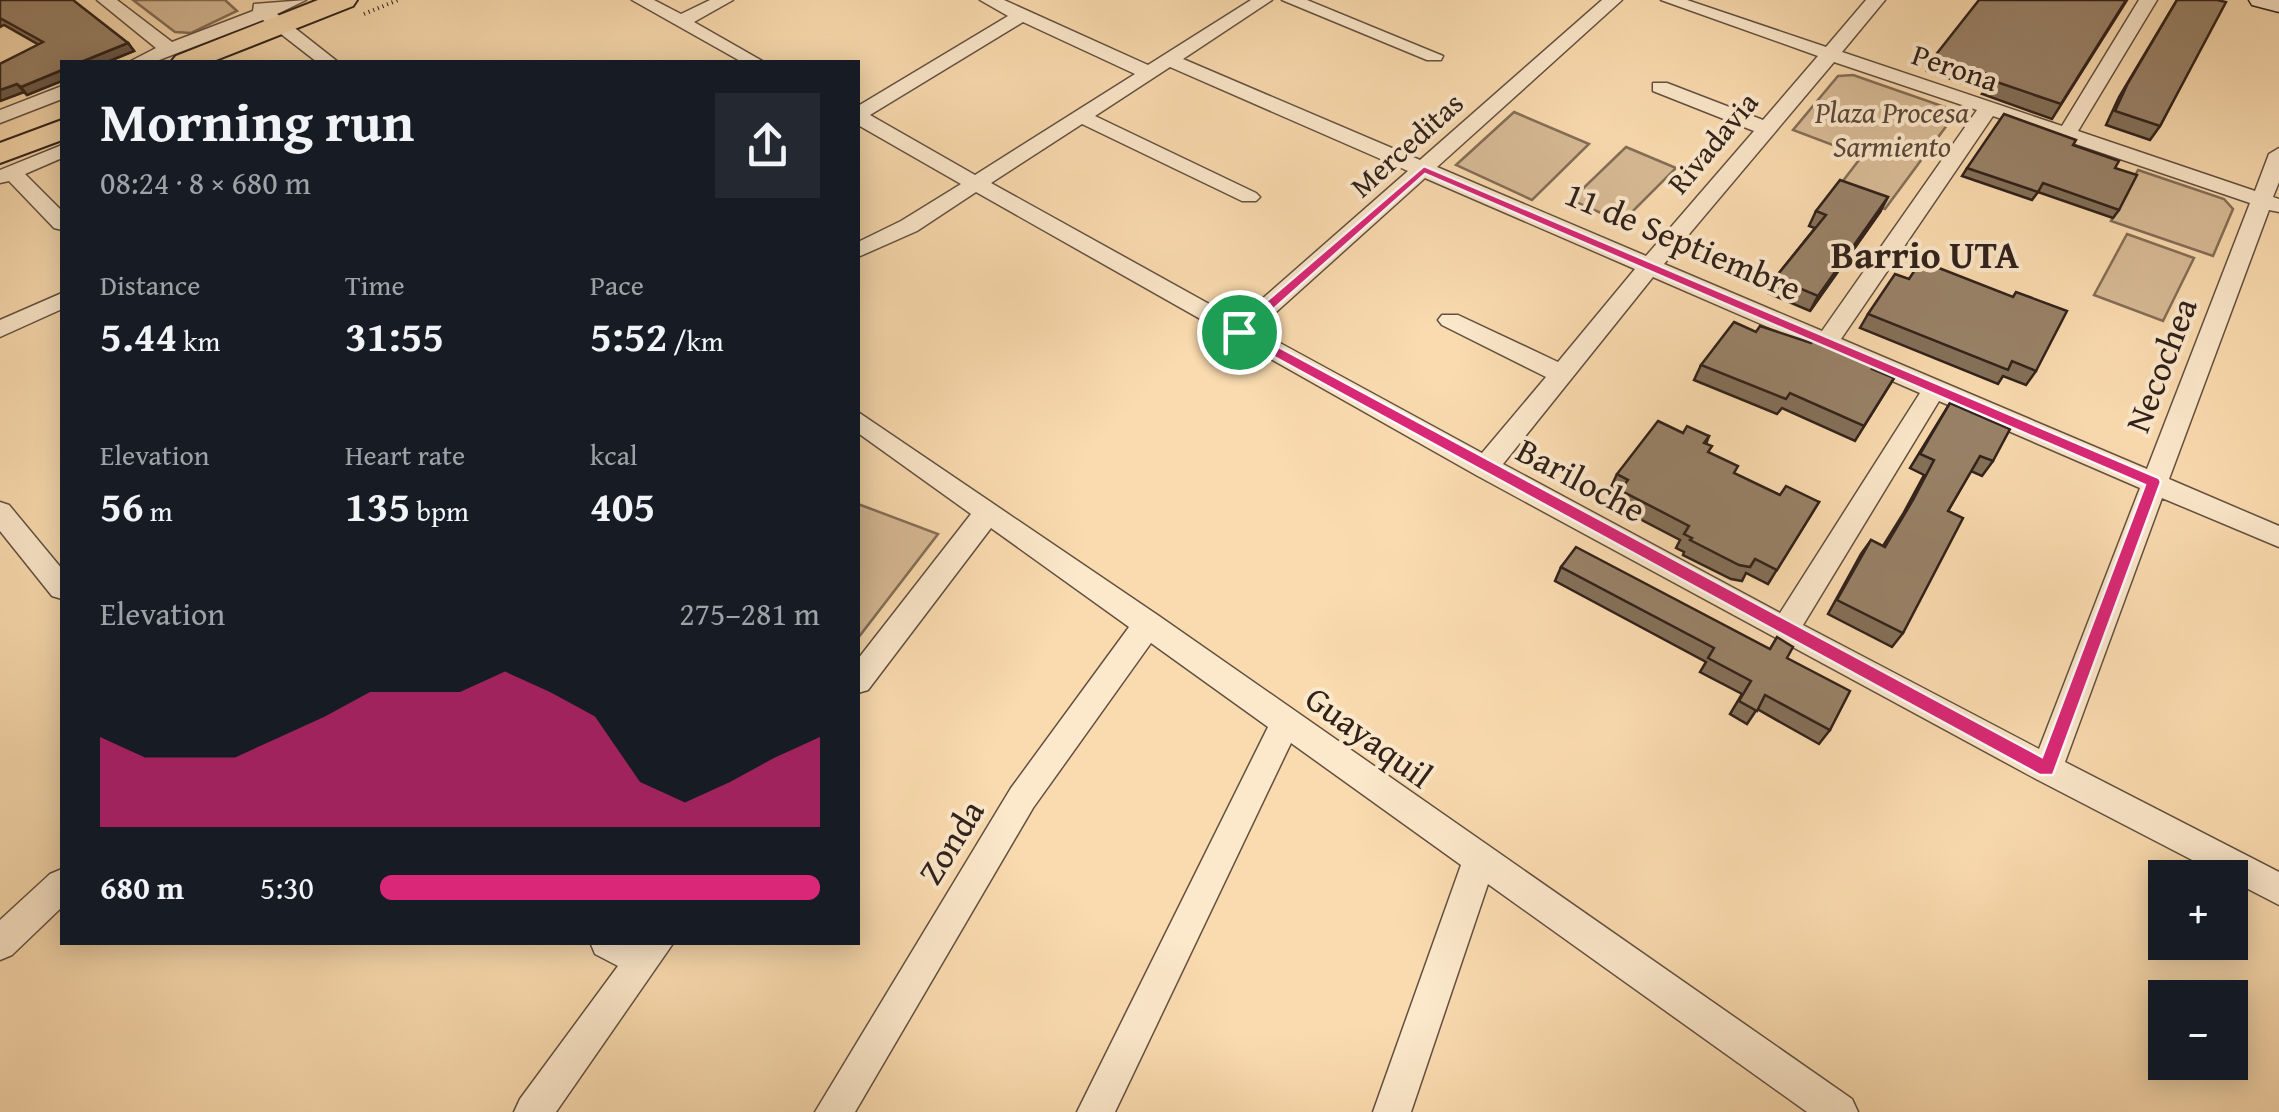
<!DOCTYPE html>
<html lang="en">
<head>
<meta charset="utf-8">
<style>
	:root { --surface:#171b24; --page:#242831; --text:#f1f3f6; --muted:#9ea1a6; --accent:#db2777 }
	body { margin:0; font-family:"Gentium Book Plus",serif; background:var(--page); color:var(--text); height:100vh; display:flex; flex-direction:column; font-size:38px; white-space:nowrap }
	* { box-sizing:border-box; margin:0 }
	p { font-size:32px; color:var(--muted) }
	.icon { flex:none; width:55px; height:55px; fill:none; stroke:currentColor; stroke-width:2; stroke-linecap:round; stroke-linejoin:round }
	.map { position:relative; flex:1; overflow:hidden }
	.sheet { position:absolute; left:60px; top:60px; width:800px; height:885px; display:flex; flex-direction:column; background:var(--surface); border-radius:0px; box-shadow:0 5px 25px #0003 }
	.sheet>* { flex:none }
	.fabs { position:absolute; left:2148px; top:860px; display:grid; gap:20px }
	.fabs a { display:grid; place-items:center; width:100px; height:100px; border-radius:0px; background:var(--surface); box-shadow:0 5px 25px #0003; font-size:50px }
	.pin { position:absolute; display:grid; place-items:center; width:85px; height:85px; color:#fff; margin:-42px; border:5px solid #fff; border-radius:50%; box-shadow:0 2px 10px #0007 }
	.round { display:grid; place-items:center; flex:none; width:105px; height:105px; border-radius:0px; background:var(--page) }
	.overview { display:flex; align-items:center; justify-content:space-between; height:170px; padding:0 40px }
	h1 { font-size:55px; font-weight:700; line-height:75px }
	.stats { display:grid; grid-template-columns:repeat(3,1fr); gap:15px; height:170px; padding:10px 40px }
	.stats div { display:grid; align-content:center }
	.stats b { font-size:42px; font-weight:700 }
	.stats small { font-size:28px; font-weight:400 }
	.stats p { font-size:28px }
	.chart { height:280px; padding:20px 40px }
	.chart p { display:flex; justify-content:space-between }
	.chart svg { width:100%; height:180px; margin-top:10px; fill:var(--accent); opacity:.7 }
	ul { padding:0 40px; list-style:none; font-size:32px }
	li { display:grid; grid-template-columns:160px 120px 1fr; align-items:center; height:75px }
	li i { height:25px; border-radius:12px; background:var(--accent) }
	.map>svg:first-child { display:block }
</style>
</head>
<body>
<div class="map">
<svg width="2279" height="1112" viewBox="0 0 2279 1112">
	<rect width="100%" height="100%" fill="#fadbaf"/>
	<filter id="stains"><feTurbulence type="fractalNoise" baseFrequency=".002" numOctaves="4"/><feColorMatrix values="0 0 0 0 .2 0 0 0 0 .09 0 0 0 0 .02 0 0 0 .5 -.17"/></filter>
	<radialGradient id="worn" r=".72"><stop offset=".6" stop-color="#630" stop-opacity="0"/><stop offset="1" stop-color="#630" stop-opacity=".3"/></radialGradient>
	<g fill="#d8bb96" stroke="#846e58" stroke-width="2.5">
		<polygon points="133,0 225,0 237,11 191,33 175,32"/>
		<polygon points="1853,75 1945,107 1953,117 1885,209 1836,190 1862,156 1793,130 1838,76"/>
		<polygon points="1514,112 1589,144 1532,200 1456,165"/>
		<polygon points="1626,147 1676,168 1622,222 1571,200"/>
		<polygon points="2138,170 2224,199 2233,209 2213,256 2111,221"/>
		<polygon points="2127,234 2194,258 2163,321 2094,295"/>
		<polygon points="858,504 938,534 858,638"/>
	</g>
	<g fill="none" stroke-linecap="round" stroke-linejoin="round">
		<defs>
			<g id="street">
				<polygon points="97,0 117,0 172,42 253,11 254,4 306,0 277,14 338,62 317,62 263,20 154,62 129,62 156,48"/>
				<polygon points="632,0 654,0 681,14 710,0 733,0 694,22 764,62 742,62"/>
				<path d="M980 0H1004L1148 65 1251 0H1272L1183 59 1420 160 1602 0H1622L1437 167 1646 256 1754 131 1653 91V83H1667L1763 120 1818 56 1661 0H1687L1826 47 1866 0H1885L1842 52 2062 126 2139 0H2157L2078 131 2255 191 2269 154 2279 148V182L2273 197 2279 199V212L2269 210 2169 479 2279 526V547L2162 498 2065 762 2279 872V905L2036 779 1476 475 976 192 917 231 858 257V242L901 221 961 184 858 125V106L1008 16ZM1023 22 1135 74 975 175 870 115ZM1834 62 1977 110 1822 331 1664 264ZM1170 67 1408 171 1238 320 991 183 1082 124 1242 201H1256L1260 197 1256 193 1095 116ZM1993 116 2055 137 2058 141 2070 142 2250 203 2147 469 1841 339ZM1425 178 1635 269 1558 362 1458 315H1442L1438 320 1442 325 1546 377 1482 453 1256 330ZM1653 277 1920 393 1780 613 1503 464ZM1939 401 2140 488 2039 749 1803 625Z"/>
				<polygon points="1282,0 1307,0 1443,56 1441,60 1427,60"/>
				<polygon points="62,86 62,99 0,123 0,110"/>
				<polygon points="62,145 62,158 25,174 62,211 62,230 54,228 9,181 0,183 0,170"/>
				<polygon points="62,293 62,309 0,337 0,320"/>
				<polygon points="858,412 1159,616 1852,1099 1858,1112 1807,1112 1488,884 1411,1112 1373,1112 1461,865 1291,743 1115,1112 1077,1112 1268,727 1151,643 1033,808 855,1112 815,1112 1011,788 1129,627 991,528 868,690 858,693 858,659 971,514 858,433"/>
				<polygon points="0,502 9,505 62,569 62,599 52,596 0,531"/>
				<polygon points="62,869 62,907 12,955 0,960 0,920 50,874"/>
				<polygon points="590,942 674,942 556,1112 514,1112 520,1099 618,966 595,954"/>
			</g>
			<polygon id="secondary" points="2249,0 2279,0 2279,12 2252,5"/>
			<g id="primary">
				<polygon points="318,0 357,0 353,6 211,62 171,62 176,56"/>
				<polygon points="62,120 62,140 0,163 0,143"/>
			</g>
		</defs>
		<use href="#street" stroke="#625040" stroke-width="3"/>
		<use href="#secondary" stroke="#30211b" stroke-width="3"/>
		<use href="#primary" stroke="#30211b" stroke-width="4"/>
		<polyline stroke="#30211b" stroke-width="4" stroke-dasharray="1 4" stroke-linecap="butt" points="364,14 398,0"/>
		<use href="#street" fill="#fce8cb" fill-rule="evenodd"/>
		<use href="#secondary" fill="#fce8cb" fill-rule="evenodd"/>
		<use href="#primary" fill="#fadbaf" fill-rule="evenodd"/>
	</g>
	<g fill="#847059" stroke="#30211b" stroke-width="2.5">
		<polygon points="0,0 128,43 134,51 27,95 24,92 0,101 0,64 39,45 4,25 0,27"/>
		<polygon points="2127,0 2052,119 1982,94 1985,90 1927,71 1934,57"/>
		<polygon points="2177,0 2215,20 2160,126 2150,140 2106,125 2119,97"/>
		<polygon points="2073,145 2115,168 2119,210 2113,218 2038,192 2032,200 1962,176 1967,168"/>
		<polygon points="1816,211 1880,212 1810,311 1768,293 1775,278 1815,228 1809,226"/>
		<polygon points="1909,279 2036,371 2026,385 2003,376 1998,384 1860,328 1868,314"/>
		<polygon points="1701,365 1872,369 1894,378 1855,441 1782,408 1777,414 1694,380"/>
		<polygon points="1950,403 1993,461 1982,476 1971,471 1948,511 1903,633 1892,647 1828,614 1861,554 1871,540 1883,546 1903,514 1924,475 1910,468"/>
		<polygon points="1683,433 1709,436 1706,444 1709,453 1734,474 1780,495 1819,502 1768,584 1746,573 1742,581 1731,579 1683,555 1684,552 1676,548 1680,540 1613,505 1619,493 1610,489 1617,474"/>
		<polygon points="1561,567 1787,658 1830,730 1819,744 1757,709 1747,724 1730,714 1742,694 1700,672 1706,662 1555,581"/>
	</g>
	<g fill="#6b5b49" stroke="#30211b" stroke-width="2.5">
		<polygon points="128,43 134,51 107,62 81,62"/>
		<polygon points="62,70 62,81 27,95 21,87"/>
		<polygon points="17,84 24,92 0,101 0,90"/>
		<polygon points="1888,197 1880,212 1810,311 1818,296"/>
	</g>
	<g fill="#998268" stroke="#30211b" stroke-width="2.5">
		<polygon points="0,0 73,0 128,43 81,62 62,62 62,70 21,87 17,84 0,90 0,64 43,42 0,18"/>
		<polygon points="1979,0 2126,0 2061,104 1991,80 1993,76 1934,57"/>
		<polygon points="2177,0 2217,0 2226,2 2160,126 2115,111 2128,83"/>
		<polygon points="2004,114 2076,140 2073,145 2119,161 2115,168 2137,175 2119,210 2043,183 2038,192 1967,168"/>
		<polygon points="1840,180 1888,197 1818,296 1775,278 1826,215 1816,211"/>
		<polygon points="1921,261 2013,297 2016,292 2067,311 2036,371 2012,361 2008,370 1868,314 1895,274 1909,279"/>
		<polygon points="1734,322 1756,332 1760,326 1811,343 1815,337 1876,363 1872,369 1894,378 1864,426 1790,393 1786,399 1701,365"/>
		<polygon points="1950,403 2010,429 1993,461 1980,456 1948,511 1963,518 1903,633 1837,600 1871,540 1885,547 1913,500 1934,460 1920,454"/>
		<polygon points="1658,421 1683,433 1687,426 1709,436 1704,443 1712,446 1708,452 1738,466 1734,473 1780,495 1786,486 1819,502 1777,570 1755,559 1750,567 1739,565 1690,540 1692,538 1684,534 1689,526 1620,490 1628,480 1617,474"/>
		<polygon points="1576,547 1770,649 1777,637 1793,647 1787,658 1850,691 1830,730 1765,695 1757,711 1739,701 1751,681 1708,658 1714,648 1561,567"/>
	</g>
	<path fill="#db2777" stroke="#fff" stroke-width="2.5" fill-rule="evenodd" d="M1424 166 2159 478 2161 482 2053 775H2040L1234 335V329ZM1425 174 2145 485 2042 757 1249 331Z"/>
	<g text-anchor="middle" stroke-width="8" stroke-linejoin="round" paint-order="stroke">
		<g font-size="30" fill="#30211b" stroke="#fce8cb">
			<text transform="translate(1955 68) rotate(19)" y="10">Perona</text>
			<text transform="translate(1713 143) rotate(-50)" y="10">Rivadavia</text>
			<text transform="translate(1407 145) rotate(-42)" y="10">Merceditas</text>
		</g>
		<g font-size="30" font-style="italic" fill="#5a483a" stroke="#fce8cb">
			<text x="1892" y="123">Plaza Procesa<tspan x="1892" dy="34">Sarmiento</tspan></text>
		</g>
		<g font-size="35" fill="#30211b" stroke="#fce8cb">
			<text transform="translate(1683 241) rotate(23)" y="12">11 de Septiembre</text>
			<text transform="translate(2161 365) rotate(-69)" y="12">Necochea</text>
			<text transform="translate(1581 480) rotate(28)" y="12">Bariloche</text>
			<text transform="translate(1369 737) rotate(36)" y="12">Guayaquil</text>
			<text transform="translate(951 842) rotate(-58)" y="12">Zonda</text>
		</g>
		<g font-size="38" font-weight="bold" fill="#30211b" stroke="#fce8cb">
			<text x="1925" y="268">Barrio UTA</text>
		</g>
	</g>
	<rect width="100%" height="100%" filter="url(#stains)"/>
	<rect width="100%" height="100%" fill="url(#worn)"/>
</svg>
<div class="fabs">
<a>+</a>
<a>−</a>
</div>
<div class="pin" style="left:1239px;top:332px;background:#1e9e55"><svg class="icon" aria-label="arrive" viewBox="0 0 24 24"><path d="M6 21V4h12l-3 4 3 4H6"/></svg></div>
<section class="sheet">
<div class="overview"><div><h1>Morning run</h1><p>08:24 · 8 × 680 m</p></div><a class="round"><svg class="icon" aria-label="share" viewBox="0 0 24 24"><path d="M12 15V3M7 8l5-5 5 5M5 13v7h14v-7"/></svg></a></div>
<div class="stats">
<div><p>Distance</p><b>5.44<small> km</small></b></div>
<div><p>Time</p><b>31:55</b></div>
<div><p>Pace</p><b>5:52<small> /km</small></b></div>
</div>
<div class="stats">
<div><p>Elevation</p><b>56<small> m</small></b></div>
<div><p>Heart rate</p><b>135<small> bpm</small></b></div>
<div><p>kcal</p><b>405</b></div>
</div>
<div class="chart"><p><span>Elevation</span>275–281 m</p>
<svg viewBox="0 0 160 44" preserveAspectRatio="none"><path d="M0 44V22L10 27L20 27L30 27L40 22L50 17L60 11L70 11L80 11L90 6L100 11L110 17L120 33L130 38L140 33L150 27L160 22V44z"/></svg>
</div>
<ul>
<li><b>680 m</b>5:30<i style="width:100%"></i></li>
</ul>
</section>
</div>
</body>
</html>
